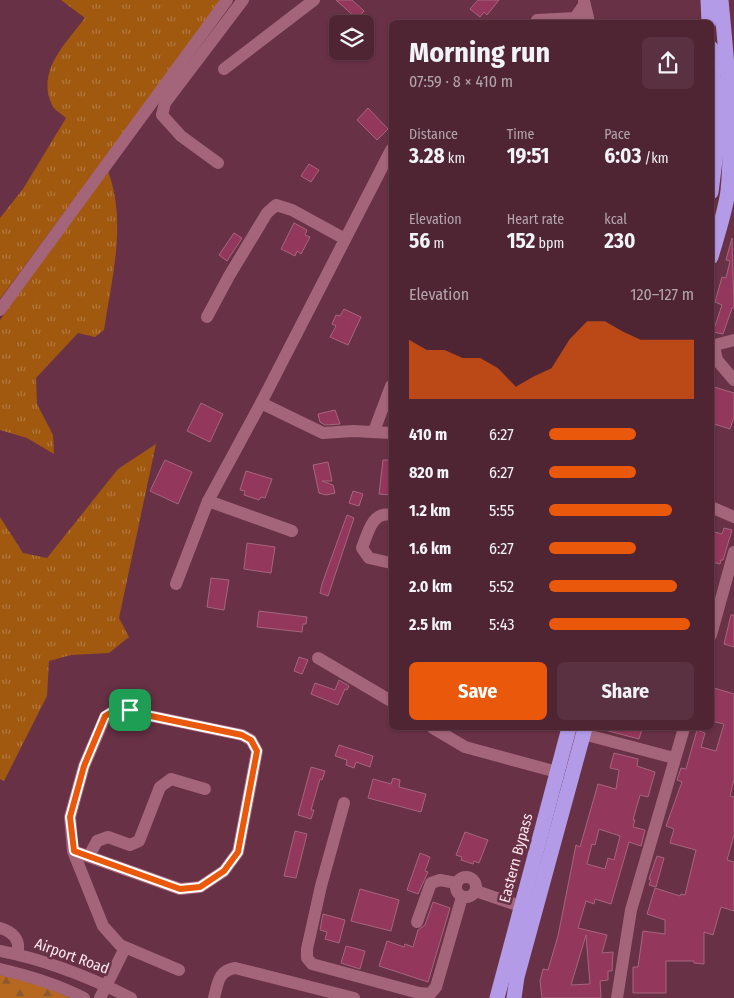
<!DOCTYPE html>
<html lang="en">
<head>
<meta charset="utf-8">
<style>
	:root { --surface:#4f2534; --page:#593140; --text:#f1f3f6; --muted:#b3a5ac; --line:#66424f; --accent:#ea580c }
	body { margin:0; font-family:"Fira Sans Condensed",sans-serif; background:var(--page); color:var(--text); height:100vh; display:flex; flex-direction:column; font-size:19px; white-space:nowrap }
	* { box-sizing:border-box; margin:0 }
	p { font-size:16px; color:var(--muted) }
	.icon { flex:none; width:28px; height:28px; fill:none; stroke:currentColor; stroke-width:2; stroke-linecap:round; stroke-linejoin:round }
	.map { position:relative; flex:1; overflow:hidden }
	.side { position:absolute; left:389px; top:20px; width:325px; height:710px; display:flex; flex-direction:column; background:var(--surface); border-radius:8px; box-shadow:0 1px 4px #0004,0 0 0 1px var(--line) }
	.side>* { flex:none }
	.tools { position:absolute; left:329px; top:15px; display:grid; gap:10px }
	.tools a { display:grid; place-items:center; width:45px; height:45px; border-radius:8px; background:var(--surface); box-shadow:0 1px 4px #0004,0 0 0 1px var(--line); font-size:25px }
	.pin { position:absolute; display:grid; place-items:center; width:42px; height:42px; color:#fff; margin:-21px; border-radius:10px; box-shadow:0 2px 8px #0006 }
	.round { display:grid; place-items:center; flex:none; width:52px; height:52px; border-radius:8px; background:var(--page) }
	.head { display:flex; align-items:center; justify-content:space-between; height:85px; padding:0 20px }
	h1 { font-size:28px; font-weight:700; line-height:38px }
	.stats { display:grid; grid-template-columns:repeat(3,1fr); gap:8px; height:85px; padding:5px 20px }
	.stats div { display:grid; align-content:center }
	.stats b { font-size:21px; font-weight:700 }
	.stats small { font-size:14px; font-weight:400 }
	.stats p { font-size:14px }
	.chart { height:140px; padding:10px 20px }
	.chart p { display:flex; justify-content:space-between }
	.chart svg { width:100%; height:90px; margin-top:5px; fill:var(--accent); opacity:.7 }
	.action { display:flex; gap:10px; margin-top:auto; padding:10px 20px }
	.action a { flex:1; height:58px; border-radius:8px; background:var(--accent); color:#fff; font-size:20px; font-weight:700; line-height:58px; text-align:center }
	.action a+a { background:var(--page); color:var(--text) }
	ul { padding:0 20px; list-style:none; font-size:16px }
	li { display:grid; grid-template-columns:80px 60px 1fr; align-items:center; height:38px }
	li i { height:12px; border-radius:6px; background:var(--accent) }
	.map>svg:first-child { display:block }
</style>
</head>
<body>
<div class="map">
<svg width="734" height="998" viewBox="0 0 734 998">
	<defs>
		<pattern id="grass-tufts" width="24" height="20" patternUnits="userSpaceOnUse" patternTransform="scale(1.25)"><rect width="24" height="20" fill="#a15910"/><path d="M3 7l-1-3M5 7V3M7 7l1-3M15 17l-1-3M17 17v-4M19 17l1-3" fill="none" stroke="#b4793f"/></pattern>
		<pattern id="forest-firs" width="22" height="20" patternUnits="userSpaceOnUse" patternTransform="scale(1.25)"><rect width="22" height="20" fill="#b66820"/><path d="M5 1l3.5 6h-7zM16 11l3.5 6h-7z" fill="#8c5a30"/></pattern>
	</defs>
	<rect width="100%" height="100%" fill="#693146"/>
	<g fill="url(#grass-tufts)">
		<path d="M61 0H222L0 299V218L23 189 66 118C62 114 54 110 52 105 36 71 66 43 85 18Z"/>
		<path d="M108 171C127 223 112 277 104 330L95 337 78 333 36 378 37 404 53 435 54 454 27 438 0 430V320Z"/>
		<polygon points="156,444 119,618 129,637 109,653 71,655 49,661 47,696 4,781 0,779 0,517 23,553 47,558 118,469"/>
	</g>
	<polygon fill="url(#forest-firs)" points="0,975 36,983 70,998 0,998"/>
	<g fill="#93375c" stroke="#a5667c" fill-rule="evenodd">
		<polygon points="336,0 352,0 364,11 357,19"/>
		<polygon points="478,0 499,0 487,15 484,12 480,17 470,9"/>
		<polygon points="368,108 388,129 377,140 357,120"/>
		<polygon points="309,164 319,170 311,182 301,176"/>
		<polygon points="294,223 307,230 305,235 310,237 301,254 297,251 295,256 281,249"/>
		<polygon points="234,233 242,238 227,261 219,255"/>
		<polygon points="732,238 734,308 732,308 723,334 713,332 722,305 715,302 722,277 726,278 730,261 726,260"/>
		<polygon points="344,309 361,317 348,345 330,337 336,326 332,324 336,315 340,316"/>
		<polygon points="711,386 734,393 734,417 730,429 711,423"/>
		<polygon points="201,403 223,414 210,442 187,431"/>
		<polygon points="335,410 340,424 325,425 320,422 318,414"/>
		<polygon points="165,460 192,472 178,504 150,491"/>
		<polygon points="383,460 391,460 391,495 379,494"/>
		<polygon points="328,462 332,481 322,481 333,485 335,493 326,495 319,493 313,465"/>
		<polygon points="246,471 272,479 265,498 261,497 259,500 244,495 245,491 240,490"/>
		<polygon points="353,491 363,494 359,506 349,503"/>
		<polygon points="347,515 354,518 328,596 320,593 322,584"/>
		<polygon points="724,528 732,530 723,560 721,560 720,564 711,562 711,531 722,534"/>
		<polygon points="247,543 275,547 271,573 244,569"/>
		<polygon points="211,578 229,580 224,610 207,607"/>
		<polygon points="259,611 307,617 306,624 303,624 302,632 257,627"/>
		<polygon points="731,615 734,615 734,647 724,644"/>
		<polygon points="299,657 308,660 302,674 294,671"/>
		<polygon points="339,680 349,686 347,690 345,689 338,705 311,694 315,683 335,690"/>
		<polygon points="714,688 734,694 734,779 730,796 734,797 734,835 727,860 734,862 734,911 721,907 713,935 704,932 704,964 694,963 694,961 666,961 666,993 633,993 633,967 638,967 643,931 665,934 665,920 647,914 655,888 680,896 681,894 685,895 696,850 670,843 674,829 666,826 682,782 677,780 681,768 686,769 697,730 705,733 701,747 716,751 724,724 711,721 711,697"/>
		<polygon points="606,728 637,728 642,729 639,739 605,730"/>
		<polygon points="339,745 373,756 370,767 356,762 354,768 346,765 347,760 335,756"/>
		<path d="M614 753 638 759 637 766 655 772 648 797 640 795 633 820H635L633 827 645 830 641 846 629 842 611 904 595 899 594 904 586 901 578 928 607 935 602 953 613 952 612 971H608V980L600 981 601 998H542L540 981 543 969 548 970 558 936 576 845 580 847 598 784 616 789 619 770 610 768ZM599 829 620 836 614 860 608 858 605 869 587 864 592 844 595 845ZM586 935 590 984 571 985Z"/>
		<polygon points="311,767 325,771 322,780 320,779 311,810 314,810 311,819 298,815"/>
		<polygon points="393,778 400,780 399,787 426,794 421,812 368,798 373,779 391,784"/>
		<polygon points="295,831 307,834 296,878 284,876"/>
		<polygon points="465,832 488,840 479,863 474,861 473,864 461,860 462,857 456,855"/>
		<polygon points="420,853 430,857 425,871 428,872 418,894 407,890"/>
		<polygon points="657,856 664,858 656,887 649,885 651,880 649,879"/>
		<polygon points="360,889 399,900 391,931 351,921"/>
		<polygon points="433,902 450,908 428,982 379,966 387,941 404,947 405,944 413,947 418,930 425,925"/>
		<polygon points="323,914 345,920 339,943 325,939 327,932 320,930"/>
		<polygon points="346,946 365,951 360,969 341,963"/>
	</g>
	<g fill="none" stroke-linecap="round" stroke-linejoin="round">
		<g stroke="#a4657a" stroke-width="12">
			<polyline points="584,1 589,22"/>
			<polyline points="537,20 575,18 584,5"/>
			<polyline points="224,69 314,0"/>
			<polyline points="218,163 181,136 162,115 165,103 243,0"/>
			<polyline points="0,310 227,0"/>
			<polyline points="207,317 229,276 267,213 276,205 292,210 345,239"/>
			<polyline points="711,346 734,340"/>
			<polyline points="714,346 717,360 734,380"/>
			<polyline points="261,403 323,433 353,431 391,433"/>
			<polyline points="374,431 391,386"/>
			<polyline points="208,501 292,531"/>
			<polyline points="711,507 734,517"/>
			<path d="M391 515C372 511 368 533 362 548L369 558 391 563"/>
			<polyline points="176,584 208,501 261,403 391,150"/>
			<polyline points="711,635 734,552"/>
			<polyline points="318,658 391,701"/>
			<polyline points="433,728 465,747 557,772"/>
			<polyline points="583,734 674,758"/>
			<polyline points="344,803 321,886 307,949 307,958 312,964 419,993 430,994 436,987 462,897"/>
			<polyline points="73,851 180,889 200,887 224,871 238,852 257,751 251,740 242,735 117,709 105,717 84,766 70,817 73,851 103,926 120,945 179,970"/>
			<polyline points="89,856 97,841 108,837 130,845 139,841 160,787 171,779 205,789"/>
			<circle cx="466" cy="887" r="10"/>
			<polyline points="476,891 520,906"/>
			<polyline points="417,922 431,883 440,880 456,883"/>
			<path d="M0 928C14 932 21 941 17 954"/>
			<path d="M0 951C47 960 89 977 131 998"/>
			<path d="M0 969C30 976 57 984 84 998"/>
			<polyline points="100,998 125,948"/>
			<path d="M214 998C218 983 218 971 235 968L354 998"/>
			<polyline points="617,998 631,910 684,728"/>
		</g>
		<g stroke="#b39be7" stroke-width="15">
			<polyline points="708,0 709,22"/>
			<polyline points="711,48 718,137 711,192"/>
			<path d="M711 257C717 236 725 213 728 191 734 127 727 64 721 0"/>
			<polyline points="497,998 569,728"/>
			<polyline points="514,998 517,977 585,728"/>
		</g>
	</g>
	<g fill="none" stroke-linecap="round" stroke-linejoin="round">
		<defs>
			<polygon id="route" points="117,709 242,735 251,740 257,751 238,852 224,871 200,887 180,889 74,851 70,817 84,766 105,716"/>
		</defs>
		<use href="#route" stroke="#fff" stroke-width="10"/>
		<use href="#route" stroke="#ea580c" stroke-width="6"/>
	</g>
	<g text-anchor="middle" stroke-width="5" stroke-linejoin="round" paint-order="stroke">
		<g font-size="15" fill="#fee8ef" stroke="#693146">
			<text transform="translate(516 858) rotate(-75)" y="5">Eastern Bypass</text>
			<text transform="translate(72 956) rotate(20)" y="5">Airport Road</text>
		</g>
	</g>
</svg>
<div class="tools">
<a><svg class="icon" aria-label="layers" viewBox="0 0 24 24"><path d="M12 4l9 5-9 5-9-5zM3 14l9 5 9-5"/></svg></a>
</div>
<div class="pin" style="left:130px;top:710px;background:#1e9e55"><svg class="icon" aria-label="arrive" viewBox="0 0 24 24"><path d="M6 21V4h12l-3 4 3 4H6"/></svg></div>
<section class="side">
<div class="head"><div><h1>Morning run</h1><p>07:59 · 8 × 410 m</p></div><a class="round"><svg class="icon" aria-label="share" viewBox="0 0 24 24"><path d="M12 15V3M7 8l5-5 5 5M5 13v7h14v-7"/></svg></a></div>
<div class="stats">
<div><p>Distance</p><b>3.28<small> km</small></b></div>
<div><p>Time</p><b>19:51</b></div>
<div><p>Pace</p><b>6:03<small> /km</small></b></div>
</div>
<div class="stats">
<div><p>Elevation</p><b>56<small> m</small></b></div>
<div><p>Heart rate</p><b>152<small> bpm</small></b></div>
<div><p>kcal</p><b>230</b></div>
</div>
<div class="chart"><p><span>Elevation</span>120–127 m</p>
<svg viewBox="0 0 160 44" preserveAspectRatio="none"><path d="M0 44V15L10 20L20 20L30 24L40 24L50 29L60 38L70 33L80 29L90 15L100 6L110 6L120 11L130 15L140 15L150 15L160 15V44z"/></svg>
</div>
<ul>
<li><b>410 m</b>6:27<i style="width:60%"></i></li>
<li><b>820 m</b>6:27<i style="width:60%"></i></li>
<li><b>1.2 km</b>5:55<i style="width:85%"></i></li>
<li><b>1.6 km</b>6:27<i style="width:60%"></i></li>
<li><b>2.0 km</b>5:52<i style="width:88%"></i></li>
<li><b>2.5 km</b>5:43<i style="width:97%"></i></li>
</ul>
<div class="action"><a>Save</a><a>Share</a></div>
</section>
</div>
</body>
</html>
